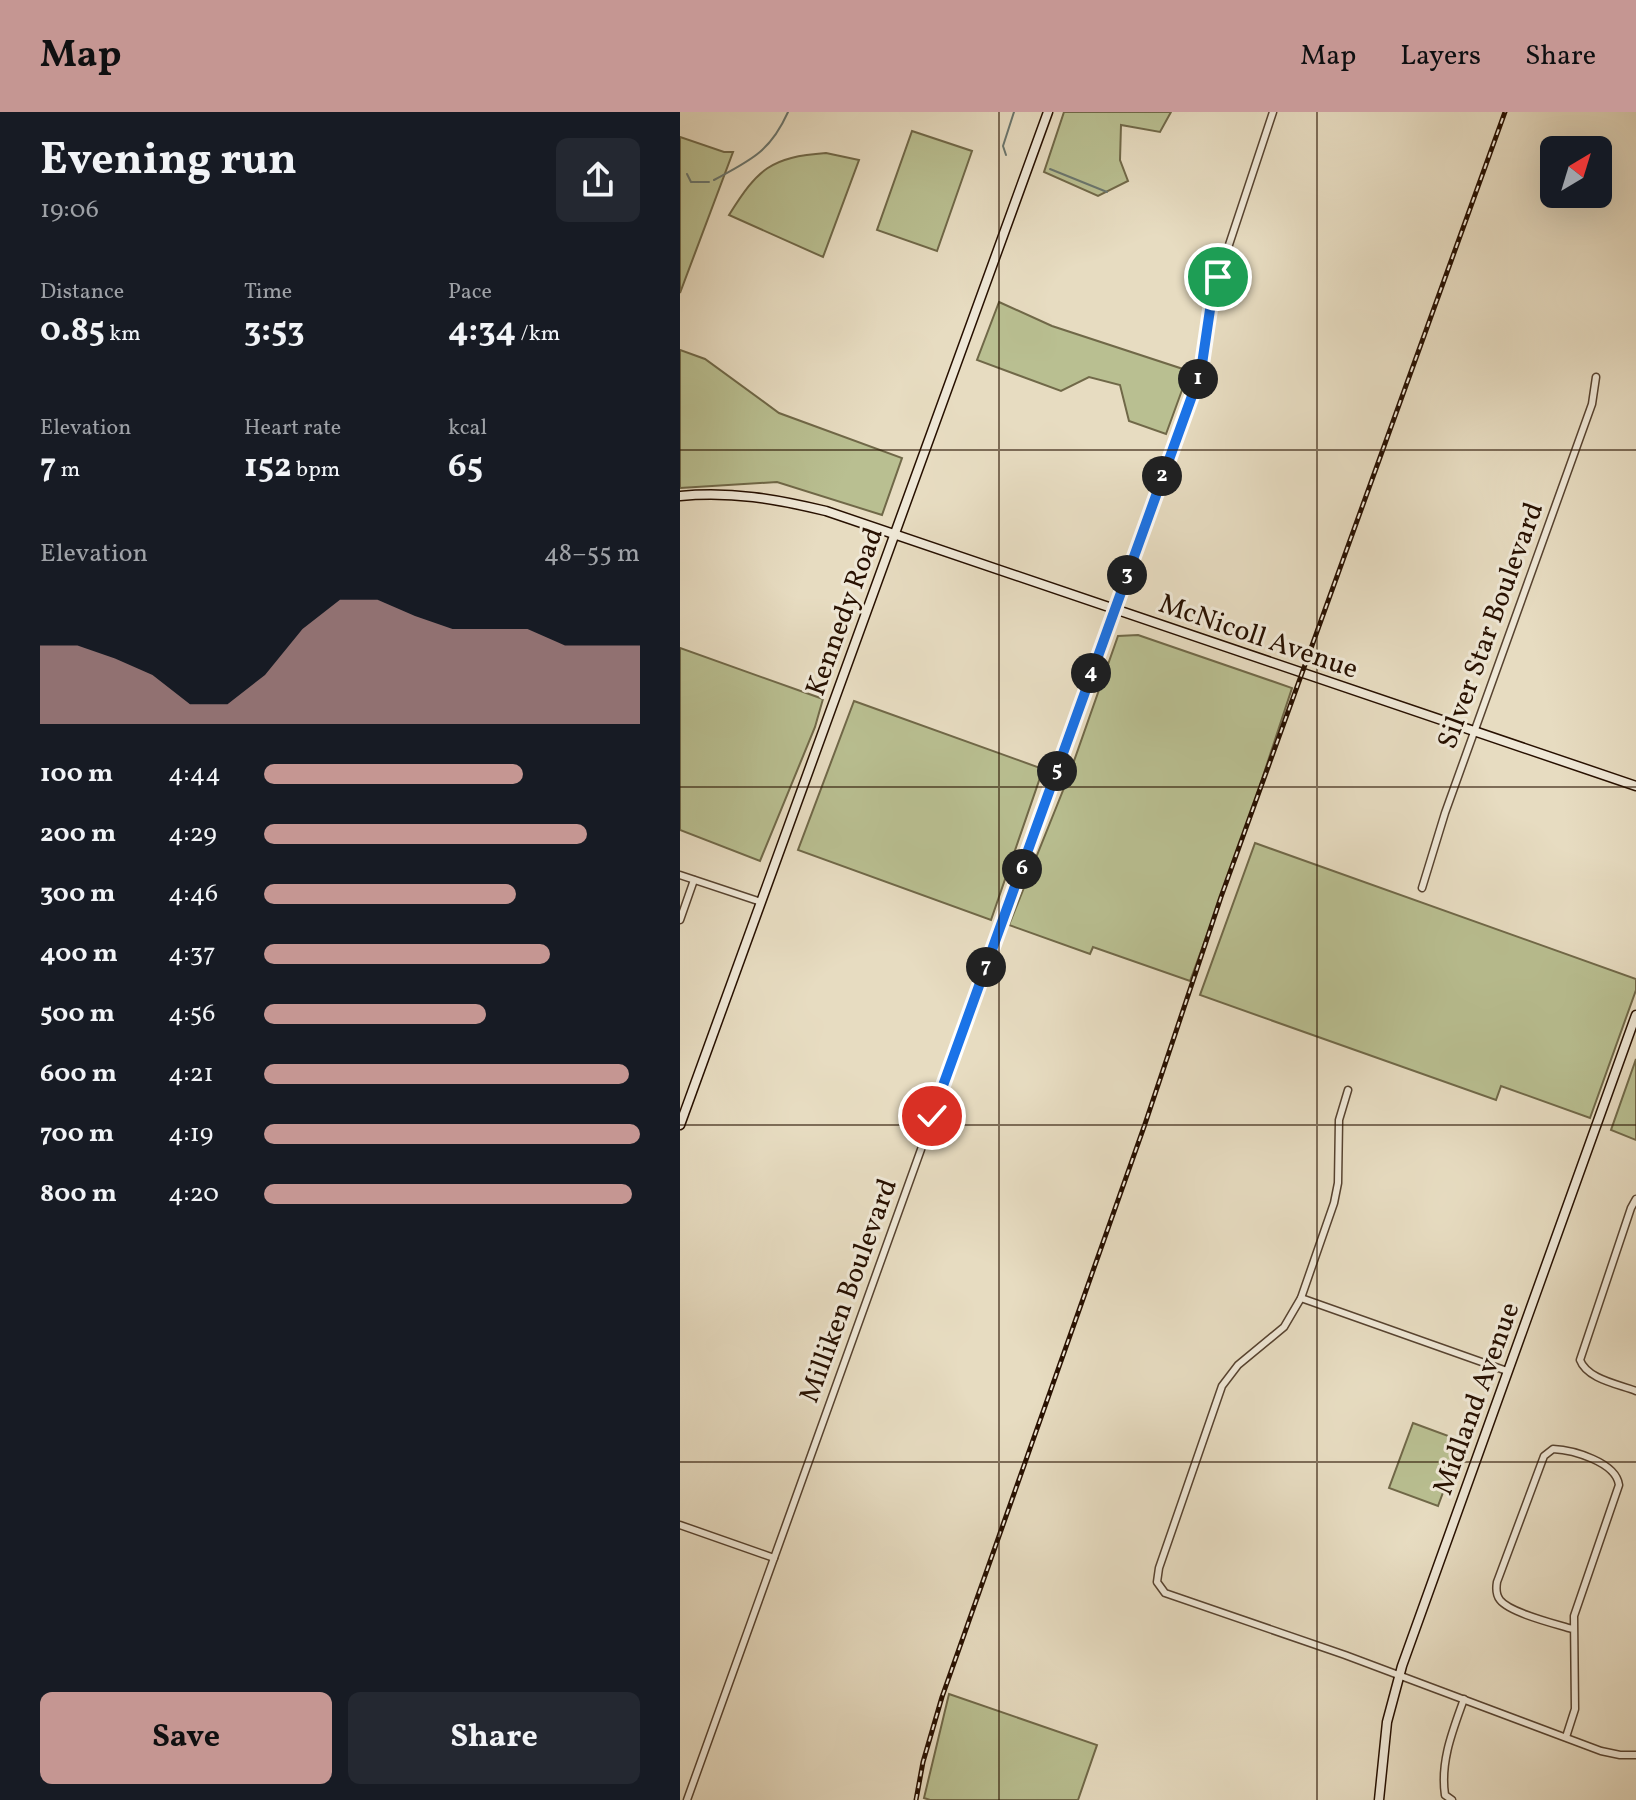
<!DOCTYPE html>
<html lang="en">
<head>
<meta charset="utf-8">
<style>
	:root { --surface:#171b24; --page:#242831; --text:#f1f3f6; --muted:#9ea1a6; --accent:#c59692 }
	body { margin:0; font-family:Vollkorn,serif; background:var(--page); color:var(--text); height:100vh; display:flex; flex-direction:column; font-size:30px; white-space:nowrap }
	* { box-sizing:border-box; margin:0 }
	p { font-size:26px; color:var(--muted) }
	.icon { flex:none; width:44px; height:44px; fill:none; stroke:currentColor; stroke-width:2; stroke-linecap:round; stroke-linejoin:round }
	.map { position:relative; flex:1; overflow:hidden }
	.side { display:flex; flex-direction:column; background:var(--surface); width:680px }
	.side>* { flex:none }
	.needle { width:52px; rotate:38deg }
	.buttons { position:absolute; left:860px; top:24px; display:grid; gap:16px }
	.buttons a { display:grid; place-items:center; width:72px; height:72px; border-radius:12px; background:var(--surface); box-shadow:0 8px 32px #0002; font-size:40px }
	.pin { position:absolute; display:grid; place-items:center; width:68px; height:68px; color:#fff; margin:-34px; border:4px solid #fff; border-radius:50%; box-shadow:0 2px 8px #0007 }
	.km { position:absolute; width:40px; height:40px; margin:-20px; border-radius:50%; background:#222; color:#fff; font-size:22px; line-height:40px; text-align:center }
	.round { display:grid; place-items:center; flex:none; width:84px; height:84px; border-radius:12px; background:var(--page) }
	.summary { display:flex; align-items:center; justify-content:space-between; height:136px; padding:0 40px }
	h1 { font-size:44px; font-weight:700; line-height:60px }
	.metrics { display:grid; grid-template-columns:repeat(3,1fr); gap:12px; height:136px; padding:8px 40px }
	.metrics div { display:grid; align-content:center }
	.metrics b { font-size:34px; font-weight:700 }
	.metrics small { font-size:22px; font-weight:400 }
	.metrics p { font-size:22px }
	.chart { height:224px; padding:16px 40px }
	.chart p { display:flex; justify-content:space-between }
	.chart svg { width:100%; height:144px; margin-top:8px; fill:var(--accent); opacity:.7 }
	.primary-button { display:flex; gap:16px; margin-top:auto; padding:16px 40px }
	.primary-button a { flex:1; height:92px; border-radius:12px; background:var(--accent); color:#111; font-size:32px; font-weight:700; line-height:92px; text-align:center }
	.primary-button a+a { background:var(--page); color:var(--text) }
	ul { padding:0 40px; list-style:none; font-size:26px }
	li { display:grid; grid-template-columns:128px 96px 1fr; align-items:center; height:60px }
	li i { height:20px; border-radius:10px; background:var(--accent) }
	header { display:flex; align-items:center; gap:48px; box-sizing:border-box; height:112px; padding:0 40px; background:var(--accent); color:#111 }
	header strong { font-size:38px }
	nav { display:flex; gap:44px; margin-inline-start:auto; font-size:28px }
	main { display:flex; flex:1; min-height:0 }
	.map>svg:first-child { display:block }
</style>
</head>
<body>
<header>
<strong>Map</strong>
<nav><a>Map</a><a>Layers</a><a>Share</a></nav>
</header>
<main>
<section class="side">
<div class="summary"><div><h1>Evening run</h1><p>19:06</p></div><a class="round"><svg class="icon" aria-label="share" viewBox="0 0 24 24"><path d="M12 15V3M7 8l5-5 5 5M5 13v7h14v-7"/></svg></a></div>
<div class="metrics">
<div><p>Distance</p><b>0.85<small> km</small></b></div>
<div><p>Time</p><b>3:53</b></div>
<div><p>Pace</p><b>4:34<small> /km</small></b></div>
</div>
<div class="metrics">
<div><p>Elevation</p><b>7<small> m</small></b></div>
<div><p>Heart rate</p><b>152<small> bpm</small></b></div>
<div><p>kcal</p><b>65</b></div>
</div>
<div class="chart"><p><span>Elevation</span>48–55 m</p>
<svg viewBox="0 0 160 44" preserveAspectRatio="none"><path d="M0 44V20L10 20L20 24L30 29L40 38L50 38L60 29L70 15L80 6L90 6L100 11L110 15L120 15L130 15L140 20L150 20L160 20V44z"/></svg>
</div>
<ul>
<li><b>100 m</b>4:44<i style="width:69%"></i></li>
<li><b>200 m</b>4:29<i style="width:86%"></i></li>
<li><b>300 m</b>4:46<i style="width:67%"></i></li>
<li><b>400 m</b>4:37<i style="width:76%"></i></li>
<li><b>500 m</b>4:56<i style="width:59%"></i></li>
<li><b>600 m</b>4:21<i style="width:97%"></i></li>
<li><b>700 m</b>4:19<i style="width:100%"></i></li>
<li><b>800 m</b>4:20<i style="width:98%"></i></li>
</ul>
<div class="primary-button"><a>Save</a><a>Share</a></div>
</section>
<div class="map">
<svg width="956" height="1688" viewBox="0 0 956 1688">
	<rect width="100%" height="100%" fill="#e7dcc1"/>
	<filter id="stains"><feTurbulence type="fractalNoise" baseFrequency=".0025" numOctaves="4"/><feColorMatrix values="0 0 0 0 .2 0 0 0 0 .09 0 0 0 0 .02 0 0 0 .5 -.17"/></filter>
	<radialGradient id="worn" r=".72"><stop offset=".6" stop-color="#630" stop-opacity="0"/><stop offset="1" stop-color="#630" stop-opacity=".3"/></radialGradient>
	<g fill="#b9bf91" stroke="#706848" stroke-width="2">
		<polygon points="384,0 491,0 480,20 441,13 440,48 448,69 418,84 364,60"/>
		<polygon points="232,19 292,39 257,139 197,118"/>
		<polygon points="0,25 44,40 53,40 0,181"/>
		<path d="M146 41 179 48 143 145 49 103C78 57 90 45 146 41Z"/>
		<polygon points="319,190 372,214 509,259 486,322 449,309 440,273 409,265 381,279 297,248"/>
		<polygon points="0,238 25,247 99,301 222,346 202,403 97,370 0,376"/>
		<polygon points="458,523 612,576 562,728 510,869 413,835 410,842 329,813 388,666 438,524"/>
		<polygon points="0,536 143,587 135,615 80,749 0,718"/>
		<polygon points="174,589 363,657 311,808 118,738"/>
		<polygon points="575,731 956,867 956,878 910,1006 821,974 816,988 520,883"/>
		<polygon points="956,947 956,1028 931,1018"/>
		<polygon points="733,1311 782,1329 758,1394 709,1376"/>
		<polygon points="269,1582 417,1633 398,1688 250,1688 244,1686"/>
	</g>
	<g fill="none" stroke-linecap="round" stroke-linejoin="round">
		<g stroke="#6a766e" stroke-width="2">
			<polyline points="326,43 323,34 334,0"/>
			<polyline points="370,57 427,80"/>
			<polyline points="7,62 11,70 29,70"/>
			<path d="M34 68C71 48 90 40 108 0"/>
		</g>
		<defs>
			<g id="street">
				<polyline points="0,763 81,790"/>
				<polyline points="742,776 765,701 912,292 916,265"/>
				<polyline points="0,808 14,768"/>
				<polyline points="668,978 659,1008 658,1071 654,1091 621,1186 604,1215 558,1253 542,1274 479,1456 477,1470 485,1481 665,1543 921,1639 940,1643 956,1643"/>
				<path d="M956 1087 951 1096 900 1248C907 1267 938 1272 956 1279"/>
				<polyline points="621,1186 827,1259"/>
				<polyline points="0,1413 94,1446"/>
				<path d="M886 1625 895 1597 894 1504 939 1373C936 1350 893 1338 873 1337L864 1344 817 1470C816 1476 816 1483 820 1488 830 1501 876 1512 892 1517"/>
				<polyline points="7,1688 521,259 532,184 593,0"/>
				<path d="M772 1688 765 1683C760 1649 773 1618 784 1587"/>
			</g>
			<g id="secondary">
				<path d="M0 384C51 379 96 387 146 399L956 674"/>
				<polyline points="0,1013 368,0"/>
				<polyline points="699,1688 707,1610 722,1554 956,903"/>
			</g>
		</defs>
		<use href="#street" stroke="#574330" stroke-width="9"/>
		<use href="#secondary" stroke="#271000" stroke-width="11"/>
		<use href="#street" stroke="#efe8d7" stroke-width="6"/>
		<use href="#secondary" stroke="#efe8d7" stroke-width="8"/>
		<defs>
			<polyline id="rail" points="236,1688 243,1650 262,1585 465,1012 541,785 825,0"/>
		</defs>
		<use href="#rail" stroke="#271000" stroke-width="5"/>
		<use href="#rail" stroke="#efe8d7" stroke-width="2" stroke-dasharray="6" stroke-linecap="butt"/>
	</g>
	<g fill="none" stroke-linecap="round" stroke-linejoin="round">
		<defs>
			<polyline id="route" points="252,1004 521,259 532,184 538,165"/>
		</defs>
		<use href="#route" stroke="#fff" stroke-width="16"/>
		<use href="#route" stroke="#1a73e8" stroke-width="10"/>
	</g>
	<path fill="none" stroke="#271000" stroke-width="2" stroke-opacity="0.55" d="M319 0V1688M637 0V1688M0 338H956M0 675H956M0 1013H956M0 1350H956"/>
	<g text-anchor="middle" stroke-width="6" stroke-linejoin="round" paint-order="stroke">
		<g font-size="28" fill="#271000" stroke="#efe8d7">
			<text transform="translate(163 499) rotate(-70)" y="10">Kennedy Road</text>
			<text transform="translate(809 513) rotate(-70)" y="10">Silver Star Boulevard</text>
			<text transform="translate(579 523) rotate(19)" y="10">McNicoll Avenue</text>
			<text transform="translate(167 1178) rotate(-70)" y="10">Milliken Boulevard</text>
			<text transform="translate(795 1286) rotate(-70)" y="10">Midland Avenue</text>
		</g>
	</g>
	<rect width="100%" height="100%" filter="url(#stains)"/>
	<rect width="100%" height="100%" fill="url(#worn)"/>
</svg>
<div class="buttons">
<a><svg class="needle" viewBox="-14 -14 28 28"><path d="M0-13l5 13h-10z" fill="#e53935"/><path d="M0 13l5-13h-10z" fill="#9ea1a6"/></svg></a>
</div>
<div class="pin" style="left:538px;top:165px;background:#1e9e55"><svg class="icon" aria-label="arrive" viewBox="0 0 24 24"><path d="M6 21V4h12l-3 4 3 4H6"/></svg></div>
<div class="pin" style="left:252px;top:1004px;background:#d93025"><svg class="icon" aria-label="check" viewBox="0 0 24 24"><path d="M5 12l5 5 9-10"/></svg></div>
<b class="km" style="left:518px;top:267px">1</b>
<b class="km" style="left:482px;top:364px">2</b>
<b class="km" style="left:447px;top:463px">3</b>
<b class="km" style="left:411px;top:561px">4</b>
<b class="km" style="left:377px;top:659px">5</b>
<b class="km" style="left:342px;top:757px">6</b>
<b class="km" style="left:306px;top:855px">7</b>
</div>
</main>
</body>
</html>
